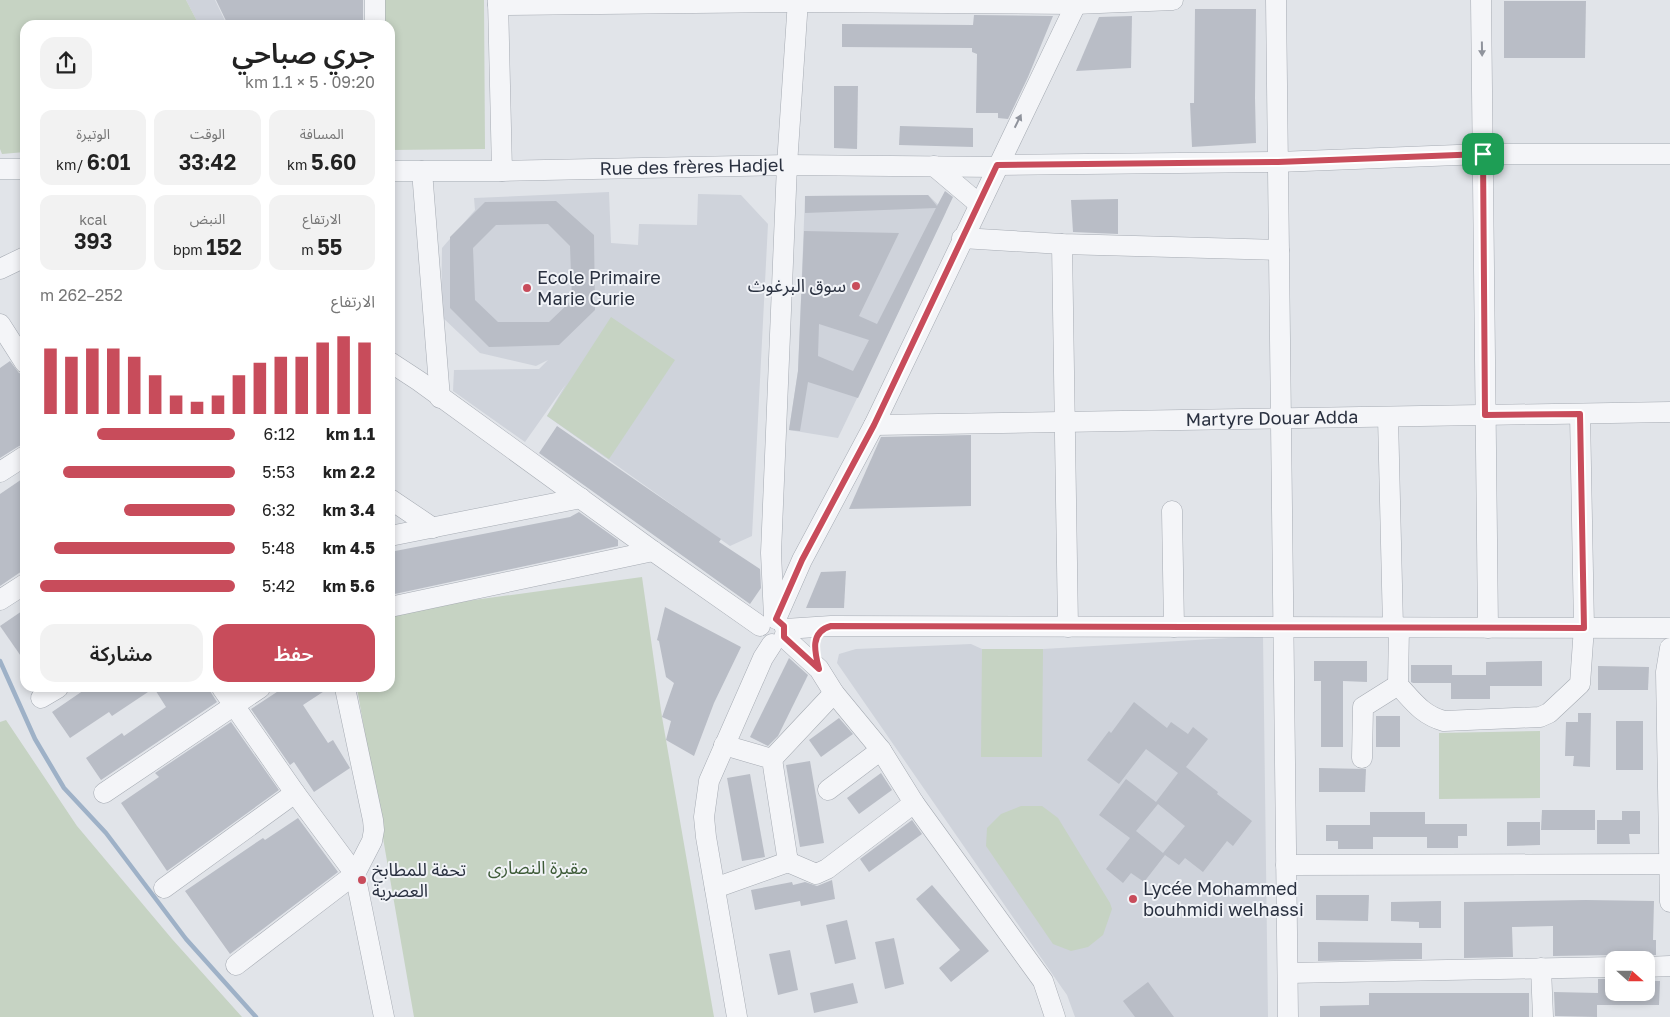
<!DOCTYPE html>
<html lang="ar">
<head>
<meta charset="utf-8">
<style>
	:root { --surface:#fff; --page:#f2f2f2; --text:#222; --muted:#767676; --accent:#c84c5b }
	body { margin:0; font-family:"Golos Text","Noto Sans Arabic",sans-serif; background:var(--page); color:var(--text); direction:rtl; height:100vh; display:flex; flex-direction:column; font-size:19px; white-space:nowrap }
	* { box-sizing:border-box; margin:0 }
	p { font-size:16px; color:var(--muted) }
	.icon { flex:none; width:28px; height:28px; fill:none; stroke:currentColor; stroke-width:2; stroke-linecap:round; stroke-linejoin:round }
	.map { position:relative; flex:1; overflow:hidden; direction:ltr }
	.side { position:absolute; left:20px; top:20px; width:375px; height:672px; display:flex; flex-direction:column; background:var(--surface); border-radius:15px; box-shadow:0 2px 8px #0003; direction:rtl }
	.side>* { flex:none }
	.needle { width:32px; rotate:111deg }
	.controls { position:absolute; left:1605px; top:951px; display:grid; gap:10px }
	.controls a { display:grid; place-items:center; width:50px; height:50px; border-radius:10px; background:var(--surface); box-shadow:0 2px 8px #0003; font-size:25px }
	.pin { position:absolute; display:grid; place-items:center; width:42px; height:42px; color:#fff; margin:-21px; border-radius:10px; box-shadow:0 2px 8px #0006 }
	.round { display:grid; place-items:center; flex:none; width:52px; height:52px; border-radius:15px; background:var(--page) }
	.headline { display:flex; align-items:center; justify-content:space-between; height:85px; padding:0 20px }
	h1 { font-size:28px; font-weight:600; line-height:38px }
	.stats { display:grid; grid-template-columns:repeat(3,1fr); gap:8px; height:85px; padding:5px 20px }
	.stats div { display:grid; align-content:center; border-radius:12px; background:var(--page); text-align:center }
	.stats b { font-size:21px; font-weight:600 }
	.stats small { font-size:14px; font-weight:400 }
	.stats p { font-size:14px }
	.chart { height:140px; padding:10px 20px }
	.chart p { display:flex; justify-content:space-between }
	.chart svg { width:100%; height:90px; margin-top:5px; stroke:var(--accent); stroke-width:6 }
	.primary-button { display:flex; gap:10px; margin-top:auto; padding:10px 20px }
	.primary-button a { flex:1; height:58px; border-radius:15px; background:var(--accent); color:#fff; font-size:20px; font-weight:600; line-height:58px; text-align:center }
	.primary-button a+a { background:var(--page); color:var(--text) }
	ul { padding:0 20px; list-style:none; font-size:16px }
	li { display:grid; grid-template-columns:80px 60px 1fr; align-items:center; height:38px }
	li i { height:12px; border-radius:6px; background:var(--accent) }
	.map>svg:first-child { display:block }
</style>
</head>
<body>
<div class="map">
<svg width="1670" height="1017" viewBox="0 0 1670 1017">
	<rect width="100%" height="100%" fill="#e1e4e9"/>
	<g fill="#cfd3db">
		<polygon points="186,0 215,0 227,25 199,25"/>
		<polygon points="609,192 611,243 638,245 639,224 697,225 698,194 741,195 768,224 752,536 730,546 547,416 566,384 525,442 453,391 454,370 539,369 548,360 536,366 480,353 441,316 442,248 475,210 474,198"/>
		<polygon points="928,195 946,212 838,438 789,430 798,371 805,196"/>
		<polygon points="1263,636 1268,1017 1075,1017 1067,995 1062,988 837,663 839,654 856,649 971,644 982,649 1043,649"/>
	</g>
	<g fill="#c6d3c3">
		<polygon points="0,0 186,0 199,25 25,25 25,152 2,154 0,149"/>
		<polygon points="385,0 484,0 485,149 390,150 390,25 385,25"/>
		<polygon points="611,317 675,360 609,459 547,416"/>
		<polygon points="642,577 662,717 714,1017 414,1017 357,688 390,688 390,616 416,608"/>
		<polygon points="982,649 1043,649 1042,757 981,757"/>
		<polygon points="6,720 77,826 172,939 242,1017 0,1017 0,722"/>
		<polygon points="1540,731 1540,798 1439,799 1439,733"/>
		<polygon points="1021,806 1042,806 1058,818 1110,903 1112,909 1103,935 1088,947 1071,951 1053,944 986,846 987,828 1001,814"/>
	</g>
	<g fill="none" stroke-linecap="round" stroke-linejoin="round">
		<polyline stroke="#9eb1c7" stroke-width="4.5" points="0,661 35,739 64,788 106,833 186,939 256,1017"/>
	</g>
	<g fill="#b9bdc6" fill-rule="evenodd">
		<polygon points="216,0 363,0 363,25 228,25"/>
		<polygon points="1504,1 1586,1 1585,58 1504,58"/>
		<polygon points="1195,9 1256,9 1255,98 1256,143 1192,147 1190,103 1194,103"/>
		<polygon points="974,15 1053,16 1028,77 1008,119 998,118 998,113 976,113 977,54 972,52 972,48 842,47 842,24 973,25"/>
		<polygon points="1132,16 1131,68 1076,71 1099,17"/>
		<polygon points="834,86 858,86 857,149 834,148"/>
		<polygon points="900,126 973,128 973,147 899,145"/>
		<path d="M945 191 953 197 858 398 808 382 800 431 789 430 798 371 804 231 899 233 859 316 877 324 936 208 805 213V196L928 195 937 206ZM819 324 869 340 853 371 818 356Z"/>
		<polygon points="1118,199 1118,234 1073,232 1071,200"/>
		<path d="M556 201 594 235 595 310 559 345 489 347 450 308V237L485 202ZM548 224 570 246 572 300 549 322H498L475 300 473 248 496 225Z"/>
		<polygon points="10,361 19,373 25,375 25,444 19,446 0,458 0,368"/>
		<polygon points="557,426 721,539 719,542 760,569 761,588 750,604 539,453"/>
		<polygon points="971,435 971,506 849,509 881,437"/>
		<polygon points="25,477 25,569 0,586 0,494"/>
		<polygon points="579,512 618,540 618,546 390,595 390,552 570,517"/>
		<polygon points="846,571 844,608 806,608 821,572"/>
		<polygon points="665,607 741,647 714,703 694,756 666,740 671,721 662,717 674,683 666,677 659,641 657,640"/>
		<polygon points="25,609 25,662 0,626"/>
		<polygon points="789,658 808,675 778,736 768,746 750,737"/>
		<polygon points="1314,661 1367,661 1367,682 1343,681 1343,747 1321,747 1321,681 1314,681"/>
		<polygon points="1542,661 1542,686 1490,686 1490,699 1451,699 1451,683 1413,683 1411,682 1411,665 1452,665 1452,675 1486,675 1486,662"/>
		<polygon points="1598,666 1649,667 1648,690 1598,690"/>
		<polygon points="87,688 208,688 217,702 101,780 86,758 122,733 124,736 166,707 154,688 112,716 109,712 70,738 52,712"/>
		<polygon points="283,688 329,688 303,705 328,743 333,740 350,768 314,792 294,762 290,765 251,709"/>
		<path d="M1134 702 1167 728 1171 722 1188 734 1193 727 1208 739 1186 767 1218 792 1217 794 1252 821 1233 846 1227 841 1203 872 1185 858 1179 865 1165 855 1144 882 1131 873 1123 883 1106 869 1130 838 1099 815 1126 779 1156 802 1178 773 1146 749 1119 784 1087 760 1109 731 1111 733ZM1158 804 1185 826 1163 853 1136 831Z"/>
		<polygon points="1578,713 1591,713 1590,767 1573,766 1574,756 1565,756 1566,722 1578,722"/>
		<rect x="1376" y="716" width="24" height="31"/>
		<polygon points="839,718 853,734 821,757 809,740"/>
		<rect x="1616" y="721" width="27" height="49"/>
		<polygon points="231,722 279,790 167,871 121,803 159,777 155,773"/>
		<polygon points="810,761 824,843 800,847 786,765"/>
		<polygon points="1319,768 1366,769 1365,792 1319,792"/>
		<polygon points="881,773 892,790 859,814 847,798"/>
		<polygon points="750,774 765,857 742,861 727,778"/>
		<polygon points="1542,810 1595,810 1595,830 1541,830"/>
		<polygon points="1622,811 1640,811 1640,834 1629,834 1630,844 1597,844 1597,820 1622,820"/>
		<polygon points="1370,812 1425,812 1425,824 1467,824 1467,836 1458,836 1458,848 1427,848 1427,837 1373,837 1373,849 1338,849 1338,841 1326,841 1326,825 1370,825"/>
		<polygon points="298,818 338,872 230,954 185,891 263,838 265,840"/>
		<polygon points="912,820 922,834 869,872 860,859"/>
		<polygon points="1507,822 1540,822 1540,845 1507,846"/>
		<polygon points="832,880 835,899 801,906 800,901 755,910 751,890 792,882 793,885 805,882 817,886"/>
		<polygon points="932,885 989,951 951,982 939,968 960,950 916,899"/>
		<polygon points="1316,895 1369,895 1368,921 1316,920"/>
		<polygon points="1586,900 1654,901 1653,940 1656,940 1656,955 1645,955 1637,960 1623,960 1619,956 1614,955 1553,956 1553,926 1512,927 1513,957 1464,958 1464,902"/>
		<polygon points="1441,901 1441,928 1419,928 1419,922 1391,921 1391,902"/>
		<polygon points="847,920 856,959 835,964 826,925"/>
		<polygon points="894,938 904,984 885,989 875,942"/>
		<polygon points="1318,942 1422,943 1422,959 1318,961"/>
		<polygon points="790,950 798,990 778,995 769,954"/>
		<polygon points="1598,979 1614,979 1614,992 1646,992 1646,981 1660,981 1659,1005 1597,1005 1597,1017 1555,1016 1554,992 1598,993"/>
		<polygon points="1148,982 1174,1017 1135,1017 1123,1001"/>
		<polygon points="853,983 858,1003 814,1013 810,993"/>
		<polygon points="1369,993 1529,993 1529,1017 1320,1017 1320,1006 1369,1005"/>
	</g>
	<g fill="none" stroke-linecap="round" stroke-linejoin="round">
		<defs>
			<g id="minor">
				<polyline points="375,0 375,25"/>
				<polyline points="498,0 502,171"/>
				<polyline points="1276,0 1288,1017"/>
				<polyline points="1481,0 1488,628"/>
				<polyline points="498,5 798,2 1075,4 1173,0"/>
				<polyline points="997,165 1278,162 1483,154 1670,154"/>
				<polyline points="934,166 979,204"/>
				<polyline points="0,169 25,169"/>
				<path id="s1" d="M390 171H502L787 165 996 167"/>
				<polyline points="422,171 440,398"/>
				<polyline points="962,238 1062,244 1279,250"/>
				<polyline points="1062,244 1068,627"/>
				<polyline points="0,269 25,257"/>
				<polyline points="0,324 25,363"/>
				<polyline points="390,362 419,381 653,551 760,626"/>
				<polyline points="1388,417 1393,627"/>
				<path id="s2" d="M874 425 1670 412"/>
				<polyline points="0,472 25,456"/>
				<polyline points="390,499 433,528"/>
				<polyline points="1172,511 1174,627"/>
				<polyline points="390,536 581,498"/>
				<polyline points="0,600 25,584"/>
				<polyline points="390,607 653,551"/>
				<polyline points="774,617 771,553 787,165 798,0"/>
				<polyline points="776,619 802,560 874,425 1078,0"/>
				<path d="M1399 627 1398 685C1413 701 1422 715 1444 721L1540 717 1549 713 1580 684 1584 627 1580 414"/>
				<polyline points="785,629 831,626 1670,628"/>
				<polyline points="784,637 819,669 834,693 881,750 914,803 1043,981 1055,1017"/>
				<polyline points="1670,648 1666,672 1670,902"/>
				<polyline points="222,688 295,793 355,874 384,1017"/>
				<polyline points="41,698 58,688"/>
				<polyline points="724,745 772,759 788,862"/>
				<polyline points="1362,758 1363,707 1398,685"/>
				<polyline points="772,759 834,693"/>
				<polyline points="828,790 881,750"/>
				<polyline points="104,793 260,688"/>
				<polyline points="1286,865 1670,864"/>
				<polyline points="164,888 295,793"/>
				<polyline points="715,888 788,862 816,874 827,869 914,803"/>
				<polyline points="236,965 355,874 372,841 374,830 373,820 345,688"/>
				<polyline points="1646,967 1670,966"/>
				<polyline points="1541,968 1543,1017"/>
				<polyline points="1288,973 1614,967"/>
				<polyline points="737,1017 706,837 704,817 709,781 763,658 772,644"/>
			</g>
		</defs>
		<use href="#minor" stroke="#a6abb3" stroke-width="21"/>
		<use href="#minor" stroke="#f4f5f8" stroke-width="20"/>
	</g>
	<defs><path id="oneway-solid" d="M-6-.8H1V-3.2L6.5 0L1 3.2V.8H-6Z" transform="scale(1.25)"/></defs>
	<g fill="#8f939c">
		<use href="#oneway-solid" transform="translate(1482 49) rotate(89)"/>
		<use href="#oneway-solid" transform="translate(1018 121) rotate(-64)"/>
	</g>
	<g fill="none" stroke-linecap="round" stroke-linejoin="round">
		<defs>
			<path id="route" d="M1483 154 1485 415 1580 414 1584 628 831 626C809 632 815 653 819 669L784 637V626L776 619 802 560 874 425 997 165 1278 162Z"/>
		</defs>
		<use href="#route" stroke="#fff" stroke-width="10"/>
		<use href="#route" stroke="#c84c5b" stroke-width="6"/>
	</g>
	<g fill="#c84c5b" stroke="#f1f3f7" stroke-width="2">
		<circle cx="856" cy="286" r="5"/>
		<circle cx="527" cy="288" r="5"/>
		<circle cx="362" cy="880" r="5"/>
		<circle cx="1133" cy="899" r="5"/>
	</g>
	<g text-anchor="middle" stroke-width="4" stroke-linejoin="round" paint-order="stroke">
		<g font-size="18" fill="#2a3140" stroke="#f1f3f7">
			<text dy="6" stroke="none"><textPath href="#s1" startOffset="302">Rue des frères Hadjel</textPath></text>
			<text dy="6" stroke="none"><textPath href="#s2" startOffset="398">Martyre Douar Adda</textPath></text>
		</g>
		<g font-size="18" fill="#2a3140" stroke="#f1f3f7" text-anchor="start">
			<text x="537" y="284">Ecole Primaire<tspan x="537" dy="21">Marie Curie</tspan></text>
			<text x="846" y="292" text-anchor="end">سوق البرغوث</text>
			<text x="372" y="876">تحفة للمطابخ<tspan x="372" dy="21">العصرية</tspan></text>
			<text x="1143" y="895">Lycée Mohammed<tspan x="1143" dy="21">bouhmidi welhassi</tspan></text>
		</g>
		<g font-size="18" fill="#3e5b38" stroke="#f1f3f7">
			<text x="538" y="874">مقبرة النصارى</text>
		</g>
	</g>
</svg>
<div class="controls">
<a><svg class="needle" viewBox="-14 -14 28 28"><path d="M0-13l5 13h-10z" fill="#e53935"/><path d="M0 13l5-13h-10z" fill="#767676"/></svg></a>
</div>
<div class="pin" style="left:1483px;top:154px;background:#1e9e55"><svg class="icon" aria-label="arrive" viewBox="0 0 24 24"><path d="M6 21V4h12l-3 4 3 4H6"/></svg></div>
<section class="side">
<div class="headline"><div><h1>جري صباحي</h1><p>09:20 · 5 × 1.1 km</p></div><a class="round"><svg class="icon" aria-label="share" viewBox="0 0 24 24"><path d="M12 15V3M7 8l5-5 5 5M5 13v7h14v-7"/></svg></a></div>
<div class="stats">
<div><p>المسافة</p><b>5.60<small> km</small></b></div>
<div><p>الوقت</p><b>33:42</b></div>
<div><p>الوتيرة</p><b>6:01<small> /km</small></b></div>
</div>
<div class="stats">
<div><p>الارتفاع</p><b>55<small> m</small></b></div>
<div><p>النبض</p><b>152<small> bpm</small></b></div>
<div><p>kcal</p><b>393</b></div>
</div>
<div class="chart"><p><span>الارتفاع</span>252–262 m</p>
<svg viewBox="0 0 160 44" preserveAspectRatio="none"><path d="M5 44V12M15 44V16M25 44V12M35 44V12M45 44V16M55 44V25M65 44V35M75 44V38M85 44V35M95 44V25M105 44V19M115 44V16M125 44V16M135 44V9M145 44V6M155 44V9"/></svg>
</div>
<ul>
<li><b>1.1 km</b>6:12<i style="width:71%"></i></li>
<li><b>2.2 km</b>5:53<i style="width:88%"></i></li>
<li><b>3.4 km</b>6:32<i style="width:57%"></i></li>
<li><b>4.5 km</b>5:48<i style="width:93%"></i></li>
<li><b>5.6 km</b>5:42<i style="width:100%"></i></li>
</ul>
<div class="primary-button"><a>حفظ</a><a>مشاركة</a></div>
</section>
</div>
</body>
</html>
